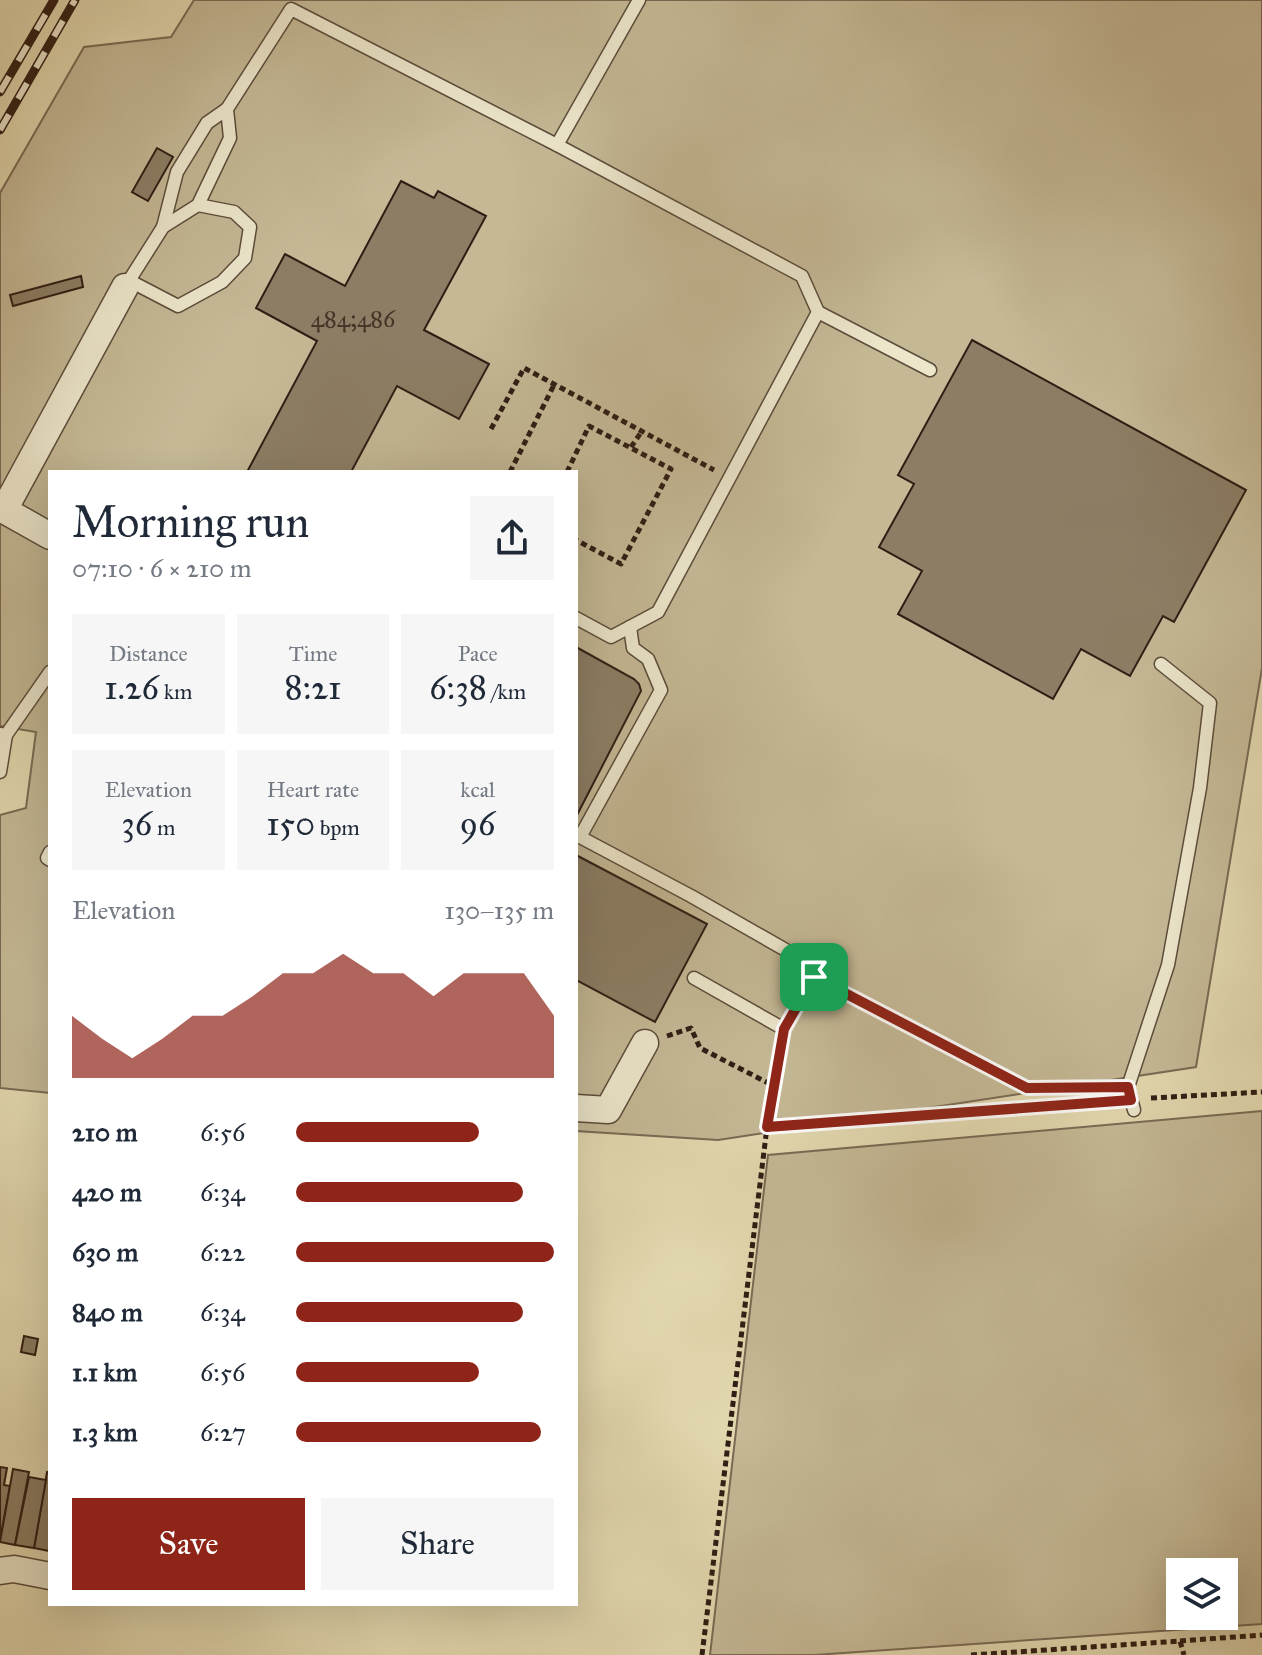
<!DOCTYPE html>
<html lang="en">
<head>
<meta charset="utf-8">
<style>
	:root { --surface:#fff; --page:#f6f6f7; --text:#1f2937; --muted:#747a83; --accent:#8f2418 }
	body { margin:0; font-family:"IM FELL Great Primer",serif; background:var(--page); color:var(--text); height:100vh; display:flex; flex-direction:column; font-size:30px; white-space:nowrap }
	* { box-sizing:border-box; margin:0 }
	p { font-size:26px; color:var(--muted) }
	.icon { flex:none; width:44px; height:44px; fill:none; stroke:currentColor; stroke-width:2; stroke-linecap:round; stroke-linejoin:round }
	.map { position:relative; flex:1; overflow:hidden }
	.sheet { position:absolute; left:48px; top:470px; width:530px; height:1136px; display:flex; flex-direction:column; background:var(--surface); border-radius:0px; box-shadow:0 8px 32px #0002 }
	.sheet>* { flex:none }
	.fabs { position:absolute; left:1166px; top:1558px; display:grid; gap:16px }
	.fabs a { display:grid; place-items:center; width:72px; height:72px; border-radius:0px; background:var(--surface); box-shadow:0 8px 32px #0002; font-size:40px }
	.pin { position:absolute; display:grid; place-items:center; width:68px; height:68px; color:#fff; margin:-34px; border-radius:16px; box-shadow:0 4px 12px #0006 }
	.round { display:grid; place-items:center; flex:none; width:84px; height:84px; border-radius:0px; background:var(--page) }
	.head { display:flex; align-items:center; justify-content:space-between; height:136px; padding:0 24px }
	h1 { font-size:44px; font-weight:600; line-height:60px }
	.stats { display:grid; grid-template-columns:repeat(3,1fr); gap:12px; height:136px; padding:8px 24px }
	.stats div { display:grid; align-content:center; border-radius:0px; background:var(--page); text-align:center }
	.stats b { font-size:34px; font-weight:600 }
	.stats small { font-size:22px; font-weight:400 }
	.stats p { font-size:22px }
	.chart { height:224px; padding:16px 24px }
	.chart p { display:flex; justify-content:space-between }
	.chart svg { width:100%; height:144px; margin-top:8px; fill:var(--accent); opacity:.7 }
	.cta { display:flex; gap:16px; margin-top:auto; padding:16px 24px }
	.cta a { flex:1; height:92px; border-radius:0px; background:var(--accent); color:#fff; font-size:32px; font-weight:600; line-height:92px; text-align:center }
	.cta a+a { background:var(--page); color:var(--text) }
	ul { padding:0 24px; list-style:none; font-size:26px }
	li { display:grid; grid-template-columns:128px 96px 1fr; align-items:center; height:60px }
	li i { height:20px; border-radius:10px; background:var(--accent) }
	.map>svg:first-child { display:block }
</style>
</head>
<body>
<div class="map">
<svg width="1262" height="1655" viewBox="0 0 1262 1655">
	<rect width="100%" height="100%" fill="#e2d8af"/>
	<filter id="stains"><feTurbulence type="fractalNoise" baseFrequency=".0025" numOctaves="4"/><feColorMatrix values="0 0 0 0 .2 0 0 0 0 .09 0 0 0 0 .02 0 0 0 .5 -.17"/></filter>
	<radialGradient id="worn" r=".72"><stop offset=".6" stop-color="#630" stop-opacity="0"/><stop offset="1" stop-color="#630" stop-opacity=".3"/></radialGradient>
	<g fill="#c4b895" stroke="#7a6a54" stroke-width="2" fill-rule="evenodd">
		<polygon points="194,0 1262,0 1262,668 1196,1067 718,1140 576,1131 576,472 50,472 50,1093 0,1088 0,815 26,808 36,732 0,726 0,193 84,47 171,37"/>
		<path d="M1262 1111V1624L814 1655H710L768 1155ZM1180 1572H1224V1616H1180Z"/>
	</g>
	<g fill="#8c7e65" stroke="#2f1d14" stroke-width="2">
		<polygon points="157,148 173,157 148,201 132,192"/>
		<polygon points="401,181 434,198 438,191 486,216 424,330 489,364 459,419 397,386 351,472 247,472 317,341 256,308 285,254 345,286"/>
		<polygon points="81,276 83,287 13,306 10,295"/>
		<polygon points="972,340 1246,490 1174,622 1163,616 1130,676 1081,649 1053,699 898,614 922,571 879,547 914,484 898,475"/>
		<polygon points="576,647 634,679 639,684 641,691 576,817"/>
		<polygon points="576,855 707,924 655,1022 576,980"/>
		<polygon points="24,1336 38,1339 35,1355 21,1352"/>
		<polygon points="0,1467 7,1468 4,1485 10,1486 0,1540"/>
		<polygon points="13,1469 29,1472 15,1545 0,1542"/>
		<polygon points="47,1472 50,1473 49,1551 34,1548"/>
		<polygon points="29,1477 46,1480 34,1548 15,1545"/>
	</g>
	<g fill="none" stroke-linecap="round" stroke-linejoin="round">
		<defs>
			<g id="lane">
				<polyline points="557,145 639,0"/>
				<polyline points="163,227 177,172 207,123 227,109"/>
				<polyline points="130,281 178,306 222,282 245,258 250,227 234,212 198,205"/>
				<polyline points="125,287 163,227 198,205 230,138 227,109 291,9 557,145 802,276 818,312 658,612 611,637 576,618"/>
				<polyline points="818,312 930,370"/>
				<polyline points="630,627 633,648 648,659 661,690 580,837 691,896 819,969 784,1029 694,978"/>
				<polyline points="0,734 6,735 50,672"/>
				<polyline points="0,772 6,735"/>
				<polyline points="50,852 47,858 50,860"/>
				<polyline points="814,977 1027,1088 1128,1087 1168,965 1200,788 1210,703 1161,664"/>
				<polyline points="1128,1087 1134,1110"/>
			</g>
			<g id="street">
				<polyline points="0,508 4,510 125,287"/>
				<polyline points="4,510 50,536"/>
				<polyline points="576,1108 608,1110 645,1043"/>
				<polyline points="0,1571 14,1569 50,1576"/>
			</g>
		</defs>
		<use href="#lane" stroke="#5c4c3b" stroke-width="15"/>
		<use href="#street" stroke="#5c4c3b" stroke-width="29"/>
		<g stroke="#2f1d14" stroke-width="5" stroke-dasharray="6 4" stroke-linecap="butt">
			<polyline points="491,429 524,368 714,470"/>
			<polyline points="631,447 642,431"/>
			<polyline points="510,472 554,385"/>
			<polyline points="567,472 589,426 671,469 621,564 576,540"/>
			<polyline points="667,1036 691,1028 700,1048 774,1086"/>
			<polyline points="1151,1098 1262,1092"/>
			<polyline points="768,1127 781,1046"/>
			<polyline points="1180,1641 1262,1635"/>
			<polyline points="702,1655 767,1127 1022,1108"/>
			<polyline points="971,1655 1180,1641 1184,1655"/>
		</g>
		<use href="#lane" stroke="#ece6cb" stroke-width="12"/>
		<use href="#street" stroke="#ece6cb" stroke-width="26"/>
		<defs>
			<g id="rail">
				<polyline points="0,92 54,0"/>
				<polyline points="0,130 75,0"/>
			</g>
		</defs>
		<use href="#rail" stroke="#2f1d14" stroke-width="9"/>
		<use href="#rail" stroke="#ece6cb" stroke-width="6" stroke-dasharray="18" stroke-linecap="butt"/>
	</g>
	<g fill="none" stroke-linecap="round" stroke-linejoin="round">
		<defs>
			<polygon id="route" points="814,977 1027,1088 1128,1087 1131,1100 767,1127 784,1029"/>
		</defs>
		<use href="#route" stroke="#fff" stroke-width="16"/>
		<use href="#route" stroke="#8f2418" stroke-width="10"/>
	</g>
	<g text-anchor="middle" stroke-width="6" stroke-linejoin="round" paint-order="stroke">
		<g font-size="24" fill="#463528">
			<text x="353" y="327">484;486</text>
		</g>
	</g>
	<rect width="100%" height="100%" filter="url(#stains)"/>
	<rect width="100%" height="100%" fill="url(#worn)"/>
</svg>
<div class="fabs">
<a><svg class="icon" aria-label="layers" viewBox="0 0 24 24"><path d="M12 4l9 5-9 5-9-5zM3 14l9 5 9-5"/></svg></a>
</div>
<div class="pin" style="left:814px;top:977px;background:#1e9e55"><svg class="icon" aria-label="arrive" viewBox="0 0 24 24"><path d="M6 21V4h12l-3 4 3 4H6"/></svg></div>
<section class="sheet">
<div class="head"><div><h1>Morning run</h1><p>07:10 · 6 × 210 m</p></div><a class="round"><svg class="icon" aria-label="share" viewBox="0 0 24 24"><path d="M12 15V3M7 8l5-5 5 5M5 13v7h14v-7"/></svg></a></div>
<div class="stats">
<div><p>Distance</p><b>1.26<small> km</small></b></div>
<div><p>Time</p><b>8:21</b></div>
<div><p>Pace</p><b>6:38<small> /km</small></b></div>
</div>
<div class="stats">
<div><p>Elevation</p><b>36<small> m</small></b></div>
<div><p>Heart rate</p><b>150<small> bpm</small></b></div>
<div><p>kcal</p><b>96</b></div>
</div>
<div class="chart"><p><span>Elevation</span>130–135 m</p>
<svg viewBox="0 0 160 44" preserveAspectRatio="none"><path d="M0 44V25L10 32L20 38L30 32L40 25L50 25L60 19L70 12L80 12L90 6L100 12L110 12L120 19L130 12L140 12L150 12L160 25V44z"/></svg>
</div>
<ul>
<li><b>210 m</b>6:56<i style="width:71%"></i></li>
<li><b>420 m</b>6:34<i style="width:88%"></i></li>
<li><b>630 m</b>6:22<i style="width:100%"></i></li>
<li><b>840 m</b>6:34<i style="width:88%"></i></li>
<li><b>1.1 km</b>6:56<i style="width:71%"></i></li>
<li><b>1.3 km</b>6:27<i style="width:95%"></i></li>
</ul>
<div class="cta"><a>Save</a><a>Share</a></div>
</section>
</div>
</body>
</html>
